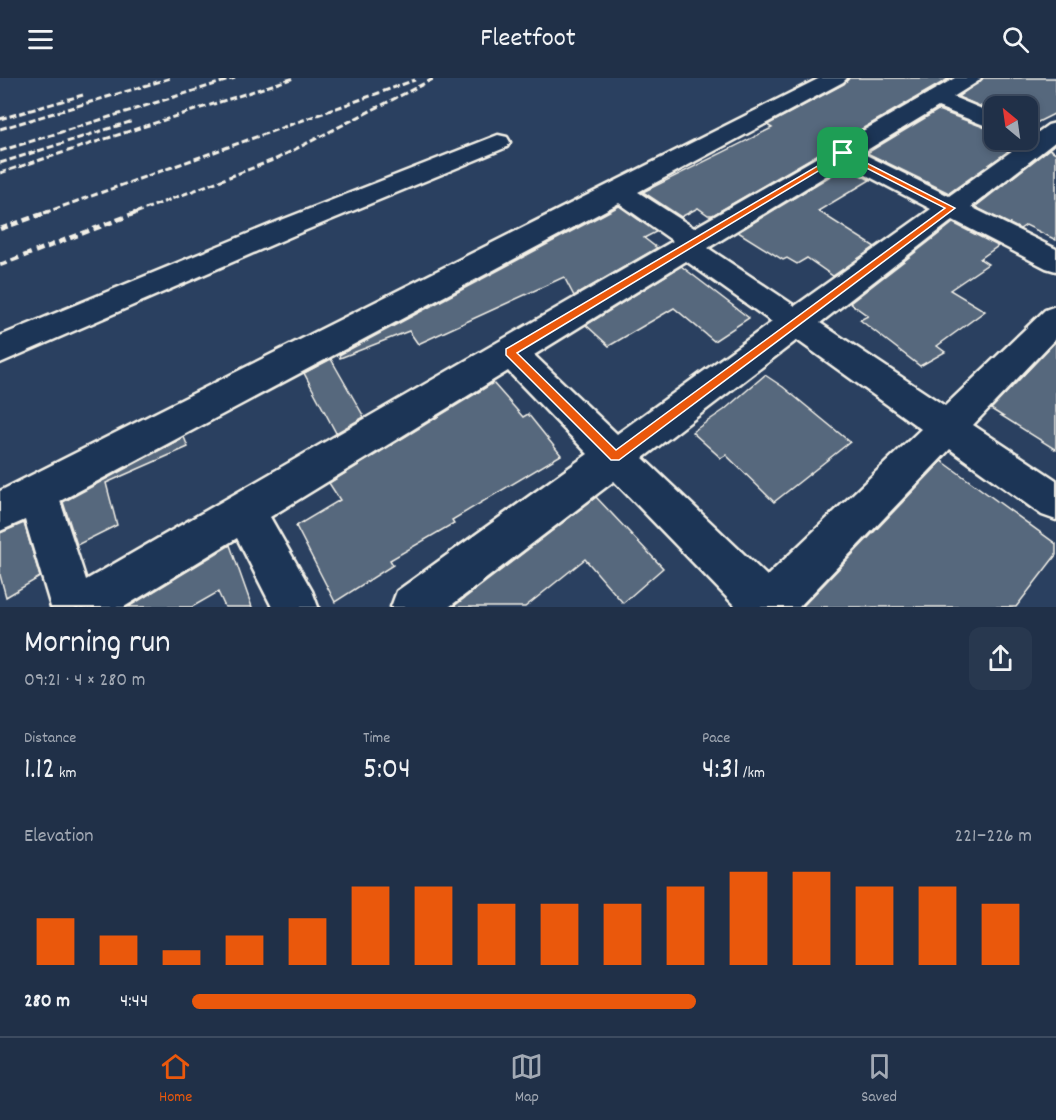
<!DOCTYPE html>
<html lang="en">
<head>
<meta charset="utf-8">
<style>
	:root { --surface:#203048; --page:#28384f; --text:#f1f3f6; --muted:#a2a9b4; --line:#3d4b60; --accent:#ea580c }
	body { margin:0; font-family:Dekko,sans-serif; background:var(--page); color:var(--text); height:100vh; display:flex; flex-direction:column; font-size:22px; white-space:nowrap }
	* { box-sizing:border-box; margin:0 }
	p { font-size:20px; color:var(--muted) }
	.icon { flex:none; width:33px; height:33px; fill:none; stroke:currentColor; stroke-width:2; stroke-linecap:round; stroke-linejoin:round }
	.map { position:relative; height:529px; overflow:hidden }
	.drawer { display:flex; flex-direction:column; background:var(--surface); flex:1 }
	.drawer>* { flex:none }
	.needle { width:39px; rotate:331deg }
	.tools { position:absolute; left:984px; top:18px; display:grid; gap:12px }
	.tools a { display:grid; place-items:center; width:54px; height:54px; border-radius:12px; background:var(--surface); box-shadow:0 3px 9px #0003,0 0 0 2px var(--line); font-size:30px }
	.pin { position:absolute; display:grid; place-items:center; width:51px; height:51px; color:#fff; margin:-26px; border-radius:12px; box-shadow:0 3px 9px #0006 }
	.round { display:grid; place-items:center; flex:none; width:63px; height:63px; border-radius:12px; background:var(--page) }
	.summary { display:flex; align-items:center; justify-content:space-between; height:102px; padding:0 24px }
	h1 { font-size:33px; font-weight:600; line-height:45px }
	.metrics { display:grid; grid-template-columns:repeat(3,1fr); gap:9px; height:102px; padding:6px 24px }
	.metrics div { display:grid; align-content:center }
	.metrics b { font-size:30px; font-weight:600 }
	.metrics small { font-size:16px; font-weight:400 }
	.metrics p { font-size:16px }
	.chart { height:168px; padding:12px 24px }
	.chart p { display:flex; justify-content:space-between }
	.chart svg { width:100%; height:108px; margin-top:6px; stroke:var(--accent); stroke-width:6 }
	ul { padding:0 24px; list-style:none; font-size:20px }
	li { display:grid; grid-template-columns:96px 72px 1fr; align-items:center; height:45px }
	li i { height:15px; border-radius:8px; background:var(--accent) }
	header { display:flex; justify-content:space-between; align-items:center; height:78px; padding:0 24px; background:var(--surface); font-size:27px; font-weight:600 }
	.dock { display:flex; justify-content:space-around; align-items:center; height:84px; border-top:2px solid var(--line); background:var(--surface); font-size:16px; color:var(--muted) }
	.dock a { display:grid; justify-items:center; gap:3px }
	.dock .selected { color:var(--accent) }
	.map>svg:first-child { display:block }
</style>
</head>
<body>
<header><svg class="icon" aria-label="menu" viewBox="0 0 24 24"><path d="M4 6h16M4 12h16M4 18h16"/></svg>Fleetfoot<svg class="icon" aria-label="search" viewBox="0 0 24 24"><circle cx="10" cy="10" r="6"/><path d="M15 15l6 6"/></svg></header>
<div class="map">
<svg width="1056" height="529" viewBox="0 0 1056 529">
	<rect width="100%" height="100%" fill="#2a4060"/>
	<filter id="ink" filterUnits="userSpaceOnUse"><feTurbulence type="fractalNoise" baseFrequency=".0167" numOctaves="2"/><feDisplacementMap in="SourceGraphic" scale="12" xChannelSelector="R" yChannelSelector="G"/><feConvolveMatrix kernelMatrix="1 2 1 2 8 2 1 2 1" color-interpolation-filters="sRGB"/></filter>
	<g filter="url(#ink)">
		<g fill="#56677d" stroke="#f4f1e8" stroke-width="1.5">
			<polygon points="849,0 950,0 713,137 708,137 698,130 681,139 643,114 772,50 767,47 844,6"/>
			<polygon points="983,0 1056,0 1056,35 1028,49 1028,28 994,28 994,34 958,19"/>
			<polygon points="938,32 994,53 994,62 1024,62 949,115 867,75"/>
			<polygon points="1049,71 1056,75 1056,162 1026,147 1020,151 975,129"/>
			<polygon points="845,89 870,102 818,133 875,169 833,198 807,180 797,186 787,180 783,182 738,154"/>
			<polygon points="619,128 656,154 644,160 657,170 574,218 564,199 418,266 409,253 340,280 339,277"/>
			<polygon points="953,145 998,168 980,181 988,186 950,212 985,233 937,268 945,274 920,288 860,242 868,238 850,225"/>
			<polygon points="681,188 749,240 714,263 674,230 609,268 586,247"/>
			<polygon points="1056,263 1056,372 991,331"/>
			<polygon points="331,281 364,339 336,355 304,295"/>
			<polygon points="765,297 783,309 850,364 774,424 726,377 721,380 692,354 724,332"/>
			<polygon points="493,305 523,339 528,336 561,377 452,442 454,445 390,482 393,487 335,524 296,448 340,422 329,405"/>
			<polygon points="184,359 188,369 106,405 117,447 77,467 63,424"/>
			<polygon points="942,383 1056,466 1056,477 1016,529 802,529"/>
			<polygon points="596,419 663,490 623,525 585,481 525,529 453,529"/>
			<polygon points="24,445 40,499 6,519 0,497 0,455"/>
			<polygon points="230,467 252,529 225,529 218,514 192,529 128,529"/>
		</g>
		<g fill="none" stroke-linecap="round" stroke-linejoin="round">
			<defs>
				<g id="minor">
					<path d="M820 0H847L843 4 638 114 694 150 955 0H981L977 4 953 19 994 36V51L938 29 862 75 949 118 1048 47 1056 45V63L971 129 1056 171V193L1046 190 953 142 820 245 945 328 1045 232 1056 228V260L973 347 1056 402V442L1042 437 950 371 799 529H736L614 403 449 529H391L397 513 588 376 508 293 270 439 312 513 318 529H272L237 460 124 529H51L25 442 0 453V413ZM845 86 931 131 795 228 708 170ZM619 125 673 163 86 502 60 423ZM686 183 772 244 617 356 534 277ZM797 262 921 351 767 498 643 380Z"/>
					<polygon points="498,57 507,59 510,64 507,69 299,155 0,285 0,258 279,143"/>
				</g>
			</defs>
			<use href="#minor" stroke="#f4f1e8" stroke-width="5"/>
			<use href="#minor" fill="#1d3557" fill-rule="evenodd"/>
			<g stroke="#f4f1e8" stroke-width="3" stroke-dasharray="7 3" stroke-linecap="butt">
				<polyline points="0,41 83,17"/>
				<polyline points="0,51 171,0"/>
				<polyline points="0,73 235,0"/>
				<polyline points="0,85 133,43"/>
				<polyline points="0,95 294,0"/>
				<polyline points="44,135 415,2"/>
				<polyline points="135,135 276,81 435,0"/>
			</g>
			<g stroke="#f4f1e8" stroke-width="4.5" stroke-dasharray="8 4.5" stroke-linecap="butt">
				<polyline points="0,151 48,134"/>
				<polyline points="0,187 138,134"/>
			</g>
		</g>
	</g>
	<path fill="#ea580c" stroke="#fff" stroke-width="1.5" fill-rule="evenodd" d="M843 73 955 130 619 382H611L506 277V271ZM843 78 945 130 616 372 517 275Z"/>
</svg>
<div class="tools">
<a><svg class="needle" viewBox="-14 -14 28 28"><path d="M0-13l5 13h-10z" fill="#e53935"/><path d="M0 13l5-13h-10z" fill="#a2a9b4"/></svg></a>
</div>
<div class="pin" style="left:843px;top:75px;background:#1e9e55"><svg class="icon" aria-label="arrive" viewBox="0 0 24 24"><path d="M6 21V4h12l-3 4 3 4H6"/></svg></div>
</div>
<section class="drawer">
<div class="summary"><div><h1>Morning run</h1><p>09:21 · 4 × 280 m</p></div><a class="round"><svg class="icon" aria-label="share" viewBox="0 0 24 24"><path d="M12 15V3M7 8l5-5 5 5M5 13v7h14v-7"/></svg></a></div>
<div class="metrics">
<div><p>Distance</p><b>1.12<small> km</small></b></div>
<div><p>Time</p><b>5:04</b></div>
<div><p>Pace</p><b>4:31<small> /km</small></b></div>
</div>
<div class="chart"><p><span>Elevation</span>221–226 m</p>
<svg viewBox="0 0 160 44" preserveAspectRatio="none"><path d="M5 44V25M15 44V32M25 44V38M35 44V32M45 44V25M55 44V12M65 44V12M75 44V19M85 44V19M95 44V19M105 44V12M115 44V6M125 44V6M135 44V12M145 44V12M155 44V19"/></svg>
</div>
<ul>
<li><b>280 m</b>4:44<i style="width:60%"></i></li>
</ul>
</section>
<nav class="dock">
<a class="selected"><svg class="icon" aria-label="home" viewBox="0 0 24 24"><path d="M3 11l9-7 9 7M6 9v11h12V9"/></svg>Home</a>
<a><svg class="icon" aria-label="map" viewBox="0 0 24 24"><path d="M3 6l6-2 6 2 6-2v14l-6 2-6-2-6 2zM9 4v14M15 6v14"/></svg>Map</a>
<a><svg class="icon" aria-label="saved" viewBox="0 0 24 24"><path d="M7 4h10v16l-5-4-5 4z"/></svg>Saved</a>
</nav>
</body>
</html>
